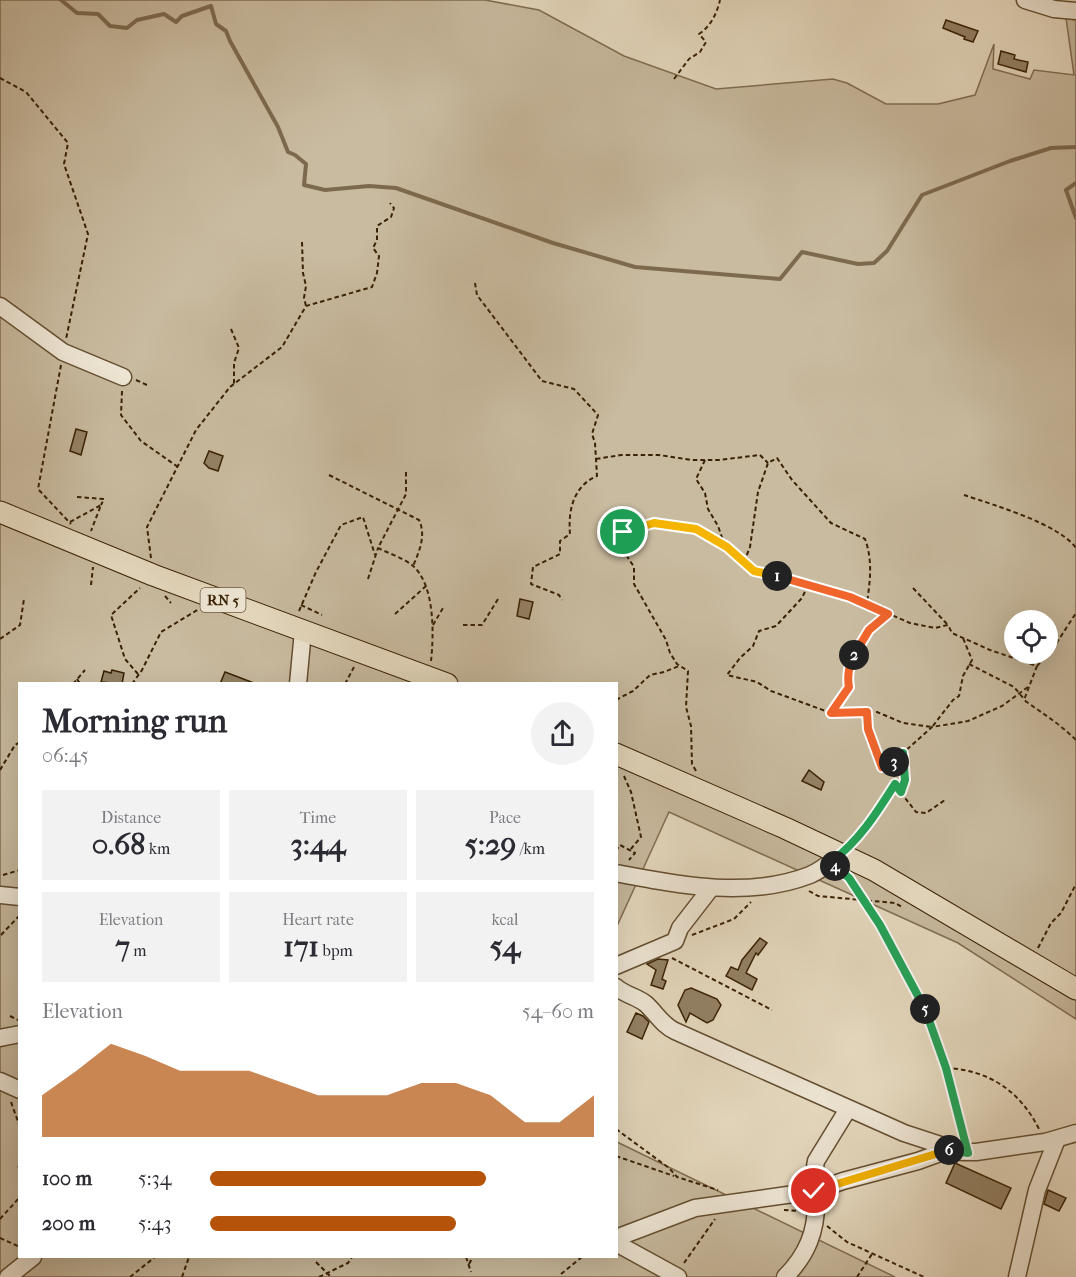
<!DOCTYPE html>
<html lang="en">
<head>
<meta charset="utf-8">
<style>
	:root { --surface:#fff; --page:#f2f2f3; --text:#2b2b33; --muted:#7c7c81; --accent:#b45309 }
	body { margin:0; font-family:"IM FELL French Canon",serif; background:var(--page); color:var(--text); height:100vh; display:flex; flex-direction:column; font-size:22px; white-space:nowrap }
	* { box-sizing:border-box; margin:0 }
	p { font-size:20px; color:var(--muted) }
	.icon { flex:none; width:33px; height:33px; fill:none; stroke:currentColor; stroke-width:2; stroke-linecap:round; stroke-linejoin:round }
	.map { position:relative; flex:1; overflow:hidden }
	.panel { position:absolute; left:18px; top:682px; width:600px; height:576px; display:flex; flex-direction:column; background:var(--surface); border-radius:0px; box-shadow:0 6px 24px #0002 }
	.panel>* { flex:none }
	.fabs { position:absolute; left:1004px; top:610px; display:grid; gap:12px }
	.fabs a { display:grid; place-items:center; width:54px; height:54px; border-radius:50%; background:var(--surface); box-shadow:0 6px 24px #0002; font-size:30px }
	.pin { position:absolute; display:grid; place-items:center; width:51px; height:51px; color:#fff; margin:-26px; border:3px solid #fff; border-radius:50%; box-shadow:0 2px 6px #0007 }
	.km { position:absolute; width:30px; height:30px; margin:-15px; border-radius:50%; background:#222; color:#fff; font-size:16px; line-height:30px; text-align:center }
	.round { display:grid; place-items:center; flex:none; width:63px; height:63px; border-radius:32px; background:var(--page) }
	.overview { display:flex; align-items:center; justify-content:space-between; height:102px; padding:0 24px }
	h1 { font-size:33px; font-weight:700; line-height:45px }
	.figures { display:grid; grid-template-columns:repeat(3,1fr); gap:9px; height:102px; padding:6px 24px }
	.figures div { display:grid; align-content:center; border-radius:0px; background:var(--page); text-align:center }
	.figures b { font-size:30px; font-weight:700 }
	.figures small { font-size:16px; font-weight:400 }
	.figures p { font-size:16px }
	.chart { height:168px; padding:12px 24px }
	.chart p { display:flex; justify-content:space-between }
	.chart svg { width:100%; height:108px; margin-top:6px; fill:var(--accent); opacity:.7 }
	ul { padding:0 24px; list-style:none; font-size:20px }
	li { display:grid; grid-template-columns:96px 72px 1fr; align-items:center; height:45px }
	li i { height:15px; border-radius:8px; background:var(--accent) }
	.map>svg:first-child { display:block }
</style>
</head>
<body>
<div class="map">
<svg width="1076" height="1277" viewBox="0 0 1076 1277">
	<rect width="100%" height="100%" fill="#e6dac0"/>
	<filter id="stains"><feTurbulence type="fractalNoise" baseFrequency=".00333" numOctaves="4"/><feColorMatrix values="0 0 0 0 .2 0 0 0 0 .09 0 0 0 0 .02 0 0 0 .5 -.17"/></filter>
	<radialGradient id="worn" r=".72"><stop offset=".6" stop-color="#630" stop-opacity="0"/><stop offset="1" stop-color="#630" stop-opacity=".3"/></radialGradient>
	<path fill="#c9bba0" stroke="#816e52" stroke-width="1.5" fill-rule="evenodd" d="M0 0H485L539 10 624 56 716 89 833 79 847 83 886 104H938L975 95 994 44 993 69 1030 79 1034 70 1074 75 1066 18 1076 20V1019L958 943 669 812 617 926 616 684H20V1257H616L617 1142 895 1277H0ZM1014 621H1047V654H1014Z"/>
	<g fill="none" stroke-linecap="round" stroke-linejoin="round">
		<g stroke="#7d6a4e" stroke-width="4">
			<polyline points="61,0 77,13 98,14 110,26 127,28 137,20 164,14 176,22 182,16 211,6 216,24 226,31 230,41 278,127 288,152 295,155 306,164 304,185 325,190 369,186 396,188 553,243 635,267 780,279 802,252 858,264 874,263 887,251 922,195 1010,161 1051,148 1076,147"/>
			<polyline points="1076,183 1066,190 1076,218"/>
		</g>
	</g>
	<g fill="#938165" stroke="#392103" stroke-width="1.5">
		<polygon points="946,20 978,31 973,42 964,39 965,37 943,28"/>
		<polygon points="1001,51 1015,55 1014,59 1028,62 1026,72 998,64"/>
		<polygon points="76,429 87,432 81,455 70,451"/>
		<polygon points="209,451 223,456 218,471 209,468 204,463"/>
		<polygon points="520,599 533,602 529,619 517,616"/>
		<polygon points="112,670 124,673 122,684 101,682 104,671 111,673"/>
		<polygon points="225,672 254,683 254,684 220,684"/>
		<polygon points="809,770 824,782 821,790 802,781"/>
		<polygon points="760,938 767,943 758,955 756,953 746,973 757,979 752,990 726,976 731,967 738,970 742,960"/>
		<polygon points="658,959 668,960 662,979 666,981 663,989 651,985 656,970 647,964"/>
		<polygon points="691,988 717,999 721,1005 713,1020 707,1023 690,1013 686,1022 678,1005 685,990"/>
		<polygon points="636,1013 643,1016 649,1022 642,1039 627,1032"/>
		<polygon points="955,1163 1011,1188 1001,1209 946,1183"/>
		<polygon points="1048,1190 1066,1198 1059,1211 1044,1204"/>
	</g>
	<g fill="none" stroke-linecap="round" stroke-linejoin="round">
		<defs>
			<g id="minor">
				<polyline points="1025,0 1054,9 1076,11"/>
				<polyline points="0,306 63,352 123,377"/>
				<polyline points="298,684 303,631"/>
				<path d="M616 873C679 885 748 899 810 875 822 870 832 861 841 854"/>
				<polyline points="0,895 20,897"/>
				<polyline points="616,966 675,941 680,928 711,888"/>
				<path d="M616 987C625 995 638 997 646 1004 657 1014 662 1025 675 1031L904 1133 962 1152H976L1045 1142 1076 1133"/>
				<polyline points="0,1038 20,1034"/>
				<polyline points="0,1081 20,1090"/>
				<polyline points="616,1238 695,1208 815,1191 843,1181 918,1161 951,1149"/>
				<polyline points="616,1243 678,1277"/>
				<polyline points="8,1277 33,1257"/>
				<path d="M785 1277C807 1255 817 1231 816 1199 815 1186 813 1174 816 1161L848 1109"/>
				<polyline points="1017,1277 1037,1190 1057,1139"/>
			</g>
			<g id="major">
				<polyline points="0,512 153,575 447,684"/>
				<polyline points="616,754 785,828 874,870 1076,989"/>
			</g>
		</defs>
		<use href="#minor" stroke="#644f32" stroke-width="19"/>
		<use href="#major" stroke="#392103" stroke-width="23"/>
		<g stroke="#392103" stroke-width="2" stroke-dasharray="4.5 3" stroke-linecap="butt">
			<polyline points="0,78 26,92 68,143 64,164 88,234 66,339"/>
			<path d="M674 79 689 59 700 52 706 42 699 34C711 26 717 13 720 0"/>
			<polyline points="302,242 303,273 306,286 304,298 306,306"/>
			<path d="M475 283 477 295 542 381 574 389 598 415 592 434 595 443 597 476C573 486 568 511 570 534L560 541V554L533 567 531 584 559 595 562 600"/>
			<polyline points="231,329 239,348 234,363 234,384"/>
			<polyline points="61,365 38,489 71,524"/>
			<polyline points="136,380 147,385"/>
			<polyline points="122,391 121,415 141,441 178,467"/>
			<polyline points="596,459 621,455 659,455 692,460 719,460 760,455 768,463"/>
			<polyline points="705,460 696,479 705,493 708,509 718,526 725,546"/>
			<path d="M406 472V494L378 548C388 553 403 558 412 565 435 584 434 634 431 661"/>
			<path d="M329 475 419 520C426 535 420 550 413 566"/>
			<path d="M964 495C994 505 1059 524 1076 548"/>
			<polyline points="77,497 104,499 101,505"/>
			<polyline points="70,522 101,505 91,531"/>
			<polyline points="151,558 147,527 196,430 230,387 282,347 306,306 372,287 377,273 379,256 373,248 377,240 377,226 391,217 394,208 390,203"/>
			<path d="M744 562 750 547 758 492 768 463 777 458 792 480 831 523 865 539C873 561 870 581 867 603"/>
			<polyline points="368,579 378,548"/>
			<polyline points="91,585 93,567"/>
			<path d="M808 585 802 598 776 626 759 631 753 646 740 658 727 675 757 682 771 691 831 713 849 687C843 658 868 631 888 614"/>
			<polyline points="913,588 948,625"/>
			<polyline points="165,596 171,603"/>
			<polyline points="301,605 322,615"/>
			<polyline points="299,611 316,572 341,525 363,517 375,555"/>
			<polyline points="395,614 426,586"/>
			<polyline points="433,625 443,608"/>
			<polyline points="463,625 482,625 498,599"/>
			<polyline points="0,639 20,625 24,599"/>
			<polyline points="969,664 1014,687 1024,699"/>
			<polyline points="1037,666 1054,647 1076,613"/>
			<polyline points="138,674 125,659 111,615 140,588"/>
			<polyline points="77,679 80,684"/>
			<polyline points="73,684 85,670"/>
			<polyline points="132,684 142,670 161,632 199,609"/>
			<polyline points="345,684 354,667"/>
			<polyline points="616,700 633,691 650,675 664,672 679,666"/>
			<polyline points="867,712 868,729 882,767 892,763 903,753"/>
			<polyline points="831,713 877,712 903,723 932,727 953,700 959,696 963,676 972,660 963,638"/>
			<polyline points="0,770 15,745 20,742"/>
			<path d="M696 771 692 764 691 726 686 707 688 671 677 664 670 653 666 640 634 584V567L621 547 623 532 654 523 696 529 727 547 754 571 797 581 850 597 910 623 935 628 948 625 952 633 990 650 1037 666 1024 700C1042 713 1060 724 1076 740"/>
			<polyline points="624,776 631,792 641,837 630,850"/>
			<polyline points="901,792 905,780 903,753 932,727 968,721 1002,706 1028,687"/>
			<polyline points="852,844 865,830 895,785 916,812 926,813 945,800"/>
			<polyline points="616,851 620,845 635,853 629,860"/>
			<polyline points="3,875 20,870"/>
			<polyline points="846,875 880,925 923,1004 946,1068 964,1138"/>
			<polyline points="809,891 818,896 895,903 902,907"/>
			<polyline points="1,935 20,915"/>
			<polyline points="692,935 734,919 751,902"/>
			<polyline points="1038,948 1051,923 1061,913 1076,884"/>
			<polyline points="672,958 772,1010"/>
			<polyline points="10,1016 18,1020"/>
			<path d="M946 1068C989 1070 1020 1091 1039 1129"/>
			<polyline points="11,1102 20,1127"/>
			<polyline points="616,1129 669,1168 677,1177 718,1190"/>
			<polyline points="616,1156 674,1176"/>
			<polyline points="18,1166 20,1169"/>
			<polyline points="784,1210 802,1211"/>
			<polyline points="0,1219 20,1197"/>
			<polyline points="827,1226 847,1242 924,1277"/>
			<polyline points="0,1238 20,1247"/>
			<polyline points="466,1257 471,1272"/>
			<polyline points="316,1262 331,1277"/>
			<polyline points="684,1263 715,1219"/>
			<polyline points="469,1264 473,1257"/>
			<polyline points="561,1274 582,1257"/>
			<polyline points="130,1277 155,1257"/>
			<polyline points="182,1277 189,1257"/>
			<polyline points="319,1277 348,1263 352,1257"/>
			<polyline points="857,1277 872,1254"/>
		</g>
		<use href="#minor" stroke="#efe7d6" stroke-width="16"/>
		<use href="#major" stroke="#e6dac0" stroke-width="21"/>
	</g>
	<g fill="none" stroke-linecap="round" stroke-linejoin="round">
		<defs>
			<polyline id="split-1" points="623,532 654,523 696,529 727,547 754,571 777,576"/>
			<polyline id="split-2" points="777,576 850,597 888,614 869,630 854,655"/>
			<path id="split-3" d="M854 655C849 664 847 677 849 687L831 713 867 712 868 729 882 767 894 762"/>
			<path id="split-4" d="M835 866 831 862C859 841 876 814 895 784L901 792 905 780 903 753 894 762"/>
			<polyline id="split-5" points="835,866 849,878 880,925 925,1009"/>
			<polyline id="split-6" points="925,1009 946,1068 968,1153 949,1150"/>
			<polyline id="split-7" points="814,1191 949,1150"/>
		</defs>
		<use href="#split-1" stroke="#fff" stroke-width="12"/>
		<use href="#split-2" stroke="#fff" stroke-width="12"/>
		<use href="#split-3" stroke="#fff" stroke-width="12"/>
		<use href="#split-4" stroke="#fff" stroke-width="12"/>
		<use href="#split-5" stroke="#fff" stroke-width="12"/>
		<use href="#split-6" stroke="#fff" stroke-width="12"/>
		<use href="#split-7" stroke="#fff" stroke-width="12"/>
		<use href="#split-1" stroke="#f5b400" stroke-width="8"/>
		<use href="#split-2" stroke="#f0652b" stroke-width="8"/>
		<use href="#split-3" stroke="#f0652b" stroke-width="8"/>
		<use href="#split-4" stroke="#22a559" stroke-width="8"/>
		<use href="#split-5" stroke="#22a559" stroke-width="8"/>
		<use href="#split-6" stroke="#22a559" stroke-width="8"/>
		<use href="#split-7" stroke="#f5b400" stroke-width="8"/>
	</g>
	<g text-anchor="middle" stroke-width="6" stroke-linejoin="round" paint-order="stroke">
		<rect fill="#efe7d6" stroke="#705c42" stroke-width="1.5" x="200.5" y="588" width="45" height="24" rx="4.5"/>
		<g font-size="15" font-weight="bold" fill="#392103">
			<text x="223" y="605">RN 5</text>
		</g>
	</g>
	<rect width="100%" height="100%" filter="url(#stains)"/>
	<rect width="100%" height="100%" fill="url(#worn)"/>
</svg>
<div class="fabs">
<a><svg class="icon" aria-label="locate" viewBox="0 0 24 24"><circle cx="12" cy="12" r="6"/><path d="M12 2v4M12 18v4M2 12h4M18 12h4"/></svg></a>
</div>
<div class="pin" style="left:623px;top:532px;background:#1e9e55"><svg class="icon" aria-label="arrive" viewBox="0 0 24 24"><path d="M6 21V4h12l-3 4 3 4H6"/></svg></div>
<div class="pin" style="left:814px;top:1191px;background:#d93025"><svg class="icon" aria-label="check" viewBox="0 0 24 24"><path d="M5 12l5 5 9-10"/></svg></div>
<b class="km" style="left:777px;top:576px">1</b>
<b class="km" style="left:854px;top:655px">2</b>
<b class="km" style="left:894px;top:762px">3</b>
<b class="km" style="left:835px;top:866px">4</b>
<b class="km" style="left:925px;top:1009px">5</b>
<b class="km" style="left:949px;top:1150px">6</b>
<section class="panel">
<div class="overview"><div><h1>Morning run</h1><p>06:45</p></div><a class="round"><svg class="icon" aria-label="share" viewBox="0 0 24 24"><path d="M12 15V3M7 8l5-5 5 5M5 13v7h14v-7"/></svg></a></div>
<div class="figures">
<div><p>Distance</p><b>0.68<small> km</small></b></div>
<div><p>Time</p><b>3:44</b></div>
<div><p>Pace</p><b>5:29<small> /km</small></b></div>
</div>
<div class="figures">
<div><p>Elevation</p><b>7<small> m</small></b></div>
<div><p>Heart rate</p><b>171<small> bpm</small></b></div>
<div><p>kcal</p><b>54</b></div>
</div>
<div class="chart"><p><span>Elevation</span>54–60 m</p>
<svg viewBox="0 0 160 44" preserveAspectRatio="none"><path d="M0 44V27L10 17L20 6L30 11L40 17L50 17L60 17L70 22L80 27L90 27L100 27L110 22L120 22L130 27L140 38L150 38L160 27V44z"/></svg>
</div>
<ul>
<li><b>100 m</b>5:34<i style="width:72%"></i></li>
<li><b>200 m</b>5:43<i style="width:64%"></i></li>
</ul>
</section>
</div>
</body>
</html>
